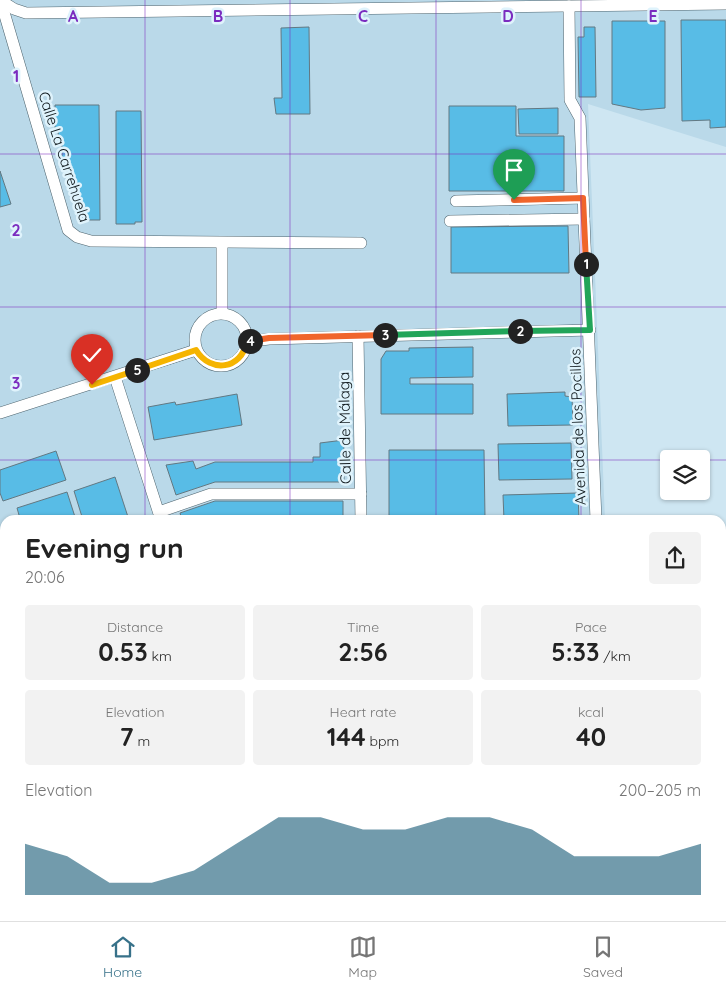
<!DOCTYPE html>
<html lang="en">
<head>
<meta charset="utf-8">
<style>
	:root { --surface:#fff; --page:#f2f2f2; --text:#222; --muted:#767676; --line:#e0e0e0; --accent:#377189 }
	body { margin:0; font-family:Quicksand,sans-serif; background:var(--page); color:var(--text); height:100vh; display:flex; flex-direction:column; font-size:19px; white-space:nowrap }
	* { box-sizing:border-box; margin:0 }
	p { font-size:16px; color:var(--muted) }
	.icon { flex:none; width:28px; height:28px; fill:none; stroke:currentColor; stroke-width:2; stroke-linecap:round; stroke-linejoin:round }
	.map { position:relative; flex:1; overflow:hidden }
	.drawer { position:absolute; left:0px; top:515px; width:726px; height:406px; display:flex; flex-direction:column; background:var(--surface); border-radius:15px 15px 0 0; box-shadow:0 1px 4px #0004 }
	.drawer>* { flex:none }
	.controls { position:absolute; left:660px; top:450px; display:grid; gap:10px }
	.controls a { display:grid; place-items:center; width:50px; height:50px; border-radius:5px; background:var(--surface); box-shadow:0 1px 4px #0004; font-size:25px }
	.pin { position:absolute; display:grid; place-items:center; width:42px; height:42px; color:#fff; margin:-51px -21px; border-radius:50% 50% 50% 0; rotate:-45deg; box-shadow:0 0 5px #0007 }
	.pin .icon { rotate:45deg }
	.km { position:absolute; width:25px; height:25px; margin:-12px; border-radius:50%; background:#222; color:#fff; font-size:14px; line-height:25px; text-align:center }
	.round { display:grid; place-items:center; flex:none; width:52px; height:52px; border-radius:5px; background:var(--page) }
	.headline { display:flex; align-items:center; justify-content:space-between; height:85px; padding:0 25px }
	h1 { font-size:28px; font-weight:800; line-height:38px }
	.figures { display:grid; grid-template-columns:repeat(3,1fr); gap:8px; height:85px; padding:5px 25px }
	.figures div { display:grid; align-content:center; border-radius:5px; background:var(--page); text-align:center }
	.figures b { font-size:25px; font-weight:800 }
	.figures small { font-size:14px; font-weight:400 }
	.figures p { font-size:14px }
	.chart { height:140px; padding:10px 25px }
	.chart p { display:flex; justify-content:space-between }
	.chart svg { width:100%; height:90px; margin-top:5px; fill:var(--accent); opacity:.7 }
	.tab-bar { display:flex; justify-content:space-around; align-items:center; height:70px; border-top:1px solid var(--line); background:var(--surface); font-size:14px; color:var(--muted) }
	.tab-bar a { display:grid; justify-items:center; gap:2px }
	.tab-bar .selected { color:var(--accent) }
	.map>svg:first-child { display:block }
</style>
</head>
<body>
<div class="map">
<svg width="726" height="921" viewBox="0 0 726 921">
	<rect width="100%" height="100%" fill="#cee6f2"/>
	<g fill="#bad9e9">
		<polygon points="0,0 726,0 726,147 588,104 605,520 5,520 5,769 0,754"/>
		<polygon points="61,916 621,916 621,921 63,921"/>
	</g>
	<g fill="#58bce6" stroke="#627882">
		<polygon points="681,20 726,20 726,127 710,128 710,120 682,121"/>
		<polygon points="612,21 665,21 665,108 641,110 612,104"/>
		<polygon points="309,27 310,114 276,114 274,98 282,98 281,28"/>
		<polygon points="584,27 595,27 596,97 579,97 578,37 584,37"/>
		<polygon points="55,105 99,105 100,220 82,220 83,208 76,208 75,195 72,196 72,183 70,182 70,171 65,170 65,158 62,158 62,145 59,145 58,130 55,130"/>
		<polygon points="449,106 516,106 516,136 564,136 564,191 449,191"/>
		<polygon points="558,108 558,134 519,134 518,109"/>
		<polygon points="116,111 141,111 142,222 135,222 135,224 116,224"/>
		<polygon points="0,171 11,204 0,207"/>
		<polygon points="568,226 569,273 451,273 451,227"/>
		<polygon points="473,347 473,377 410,378 410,384 473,384 473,414 381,414 381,359 386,351 409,351 409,348"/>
		<polygon points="565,392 565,396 572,397 573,425 508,426 507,394"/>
		<polygon points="237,394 242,425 154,440 148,407 175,402 176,405"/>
		<polygon points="344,440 344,482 215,482 176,495 166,465 193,461 196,469 215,462 313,462 313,457 320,457 320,443"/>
		<polygon points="571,443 572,479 499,480 498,444"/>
		<polygon points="389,450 484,450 485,518 389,518"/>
		<polygon points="56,451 66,480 3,501 0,493 0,470"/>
		<polygon points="115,477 129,520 83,520 74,491"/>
		<polygon points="67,492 76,520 14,520 19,515 17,508"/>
		<polygon points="578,493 579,520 504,520 503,495"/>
		<polygon points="215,501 343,501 343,520 182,520 180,513"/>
		<polygon points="80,916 121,916 121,921 83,921"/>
		<rect x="172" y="916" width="41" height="5"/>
		<rect x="250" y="916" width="174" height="5"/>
	</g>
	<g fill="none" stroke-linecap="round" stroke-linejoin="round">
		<defs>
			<g id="minor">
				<polyline points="0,0 14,9 26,13 726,4"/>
				<polyline points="1,2 68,230 77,237 91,241 361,243"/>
				<polyline points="569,6 570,100 580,118 596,520"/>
				<polyline points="456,201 583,198"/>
				<polyline points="450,221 584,219"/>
				<polyline points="222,313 222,243"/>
				<circle cx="221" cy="340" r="26"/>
				<polyline points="358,336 361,520"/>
				<polyline points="247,342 269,339 590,330"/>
				<polyline points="115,377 161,520"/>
				<polyline points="0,413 196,350"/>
				<polyline points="159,512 211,494 361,494"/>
				<polyline points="0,563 5,579"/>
				<polyline points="610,916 610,921"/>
			</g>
			<g id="highway">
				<polyline points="0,793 5,806"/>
				<polyline points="0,843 5,860"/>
				<polyline points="0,902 6,921"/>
				<polyline points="23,916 24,921"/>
				<polyline points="47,916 49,921"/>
			</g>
		</defs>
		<use href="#minor" stroke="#4f656f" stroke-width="12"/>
		<use href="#highway" stroke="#246b85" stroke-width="18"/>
		<use href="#minor" stroke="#fff" stroke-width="11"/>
		<use href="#highway" stroke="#3097be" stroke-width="16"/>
	</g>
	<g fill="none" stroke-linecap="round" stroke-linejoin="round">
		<defs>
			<polyline id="split-1" points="514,200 583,198 586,264"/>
			<polyline id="split-2" points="520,331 590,330 586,264"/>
			<polyline id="split-3" points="385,335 520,331"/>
			<polyline id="split-4" points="250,341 269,338 385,335"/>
			<path id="split-5" d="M137 370 196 350C211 374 241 369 247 342L250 341"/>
			<polyline id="split-6" points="92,385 137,370"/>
		</defs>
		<use href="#split-1" stroke="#fff" stroke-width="10"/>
		<use href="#split-2" stroke="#fff" stroke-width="10"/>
		<use href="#split-3" stroke="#fff" stroke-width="10"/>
		<use href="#split-4" stroke="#fff" stroke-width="10"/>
		<use href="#split-5" stroke="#fff" stroke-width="10"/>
		<use href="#split-6" stroke="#fff" stroke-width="10"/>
		<use href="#split-1" stroke="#f0652b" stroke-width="6"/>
		<use href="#split-2" stroke="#22a559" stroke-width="6"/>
		<use href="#split-3" stroke="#22a559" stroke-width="6"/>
		<use href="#split-4" stroke="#f0652b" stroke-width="6"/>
		<use href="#split-5" stroke="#f5b400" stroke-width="6"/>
		<use href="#split-6" stroke="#f5b400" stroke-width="6"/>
	</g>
	<path fill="none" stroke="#7b2cbf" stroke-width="1" stroke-opacity="0.55" d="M145 0V520M290 0V520M436 0V520M581 0V520M0 154H726M0 307H726M0 460H669M701 460H726M0 614H5M721 614H726M0 768H5M721 768H726M145 916V921M290 916V921M436 916V921M581 916V921"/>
	<g text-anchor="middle" stroke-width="5" stroke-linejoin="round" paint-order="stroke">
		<g font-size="15" fill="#0f181c" stroke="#dff3fc">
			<text transform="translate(64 157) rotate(72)" y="5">Calle La Carrehuela</text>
			<text transform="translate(578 427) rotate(-92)" y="5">Avenida de los Pocillos</text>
			<text transform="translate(345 428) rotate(-91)" y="5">Calle de Málaga</text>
		</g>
	</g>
	<g font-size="16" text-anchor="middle" font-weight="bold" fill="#7b2cbf" stroke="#dff3fc" stroke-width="5" stroke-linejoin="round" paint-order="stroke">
		<text x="73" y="22">A</text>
		<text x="218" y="22">B</text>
		<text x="363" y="22">C</text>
		<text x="508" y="22">D</text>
		<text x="653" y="22">E</text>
		<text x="16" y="82">1</text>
		<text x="16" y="236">2</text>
		<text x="16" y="389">3</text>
	</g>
</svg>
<div class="controls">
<a><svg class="icon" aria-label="layers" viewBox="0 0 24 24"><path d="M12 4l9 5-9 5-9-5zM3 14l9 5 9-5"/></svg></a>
</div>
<div class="pin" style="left:514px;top:200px;background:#1e9e55"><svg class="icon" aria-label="arrive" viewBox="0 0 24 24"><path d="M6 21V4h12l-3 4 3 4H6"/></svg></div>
<div class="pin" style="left:92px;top:385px;background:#d93025"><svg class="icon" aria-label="check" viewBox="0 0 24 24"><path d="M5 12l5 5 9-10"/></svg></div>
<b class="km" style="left:586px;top:264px">1</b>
<b class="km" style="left:520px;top:331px">2</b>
<b class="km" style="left:385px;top:335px">3</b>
<b class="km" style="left:250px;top:341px">4</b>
<b class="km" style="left:137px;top:370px">5</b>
<section class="drawer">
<div class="headline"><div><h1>Evening run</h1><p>20:06</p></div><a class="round"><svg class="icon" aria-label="share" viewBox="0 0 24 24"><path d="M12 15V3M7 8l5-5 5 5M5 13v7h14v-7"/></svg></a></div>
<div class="figures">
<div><p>Distance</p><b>0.53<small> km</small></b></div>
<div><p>Time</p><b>2:56</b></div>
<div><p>Pace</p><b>5:33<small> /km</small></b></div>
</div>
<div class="figures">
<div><p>Elevation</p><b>7<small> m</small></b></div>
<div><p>Heart rate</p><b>144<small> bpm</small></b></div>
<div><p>kcal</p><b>40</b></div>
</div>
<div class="chart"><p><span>Elevation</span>200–205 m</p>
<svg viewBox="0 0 160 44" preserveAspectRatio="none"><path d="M0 44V19L10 25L20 38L30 38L40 32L50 19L60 6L70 6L80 12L90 12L100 6L110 6L120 12L130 25L140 25L150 25L160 19V44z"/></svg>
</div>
</section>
</div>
<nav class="tab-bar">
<a class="selected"><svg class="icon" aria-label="home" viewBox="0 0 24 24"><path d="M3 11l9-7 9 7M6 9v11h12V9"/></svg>Home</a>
<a><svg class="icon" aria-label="map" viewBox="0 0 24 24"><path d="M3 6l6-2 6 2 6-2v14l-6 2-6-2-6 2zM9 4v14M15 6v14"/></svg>Map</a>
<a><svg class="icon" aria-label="saved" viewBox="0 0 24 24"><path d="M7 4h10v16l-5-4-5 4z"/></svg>Saved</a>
</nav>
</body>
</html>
